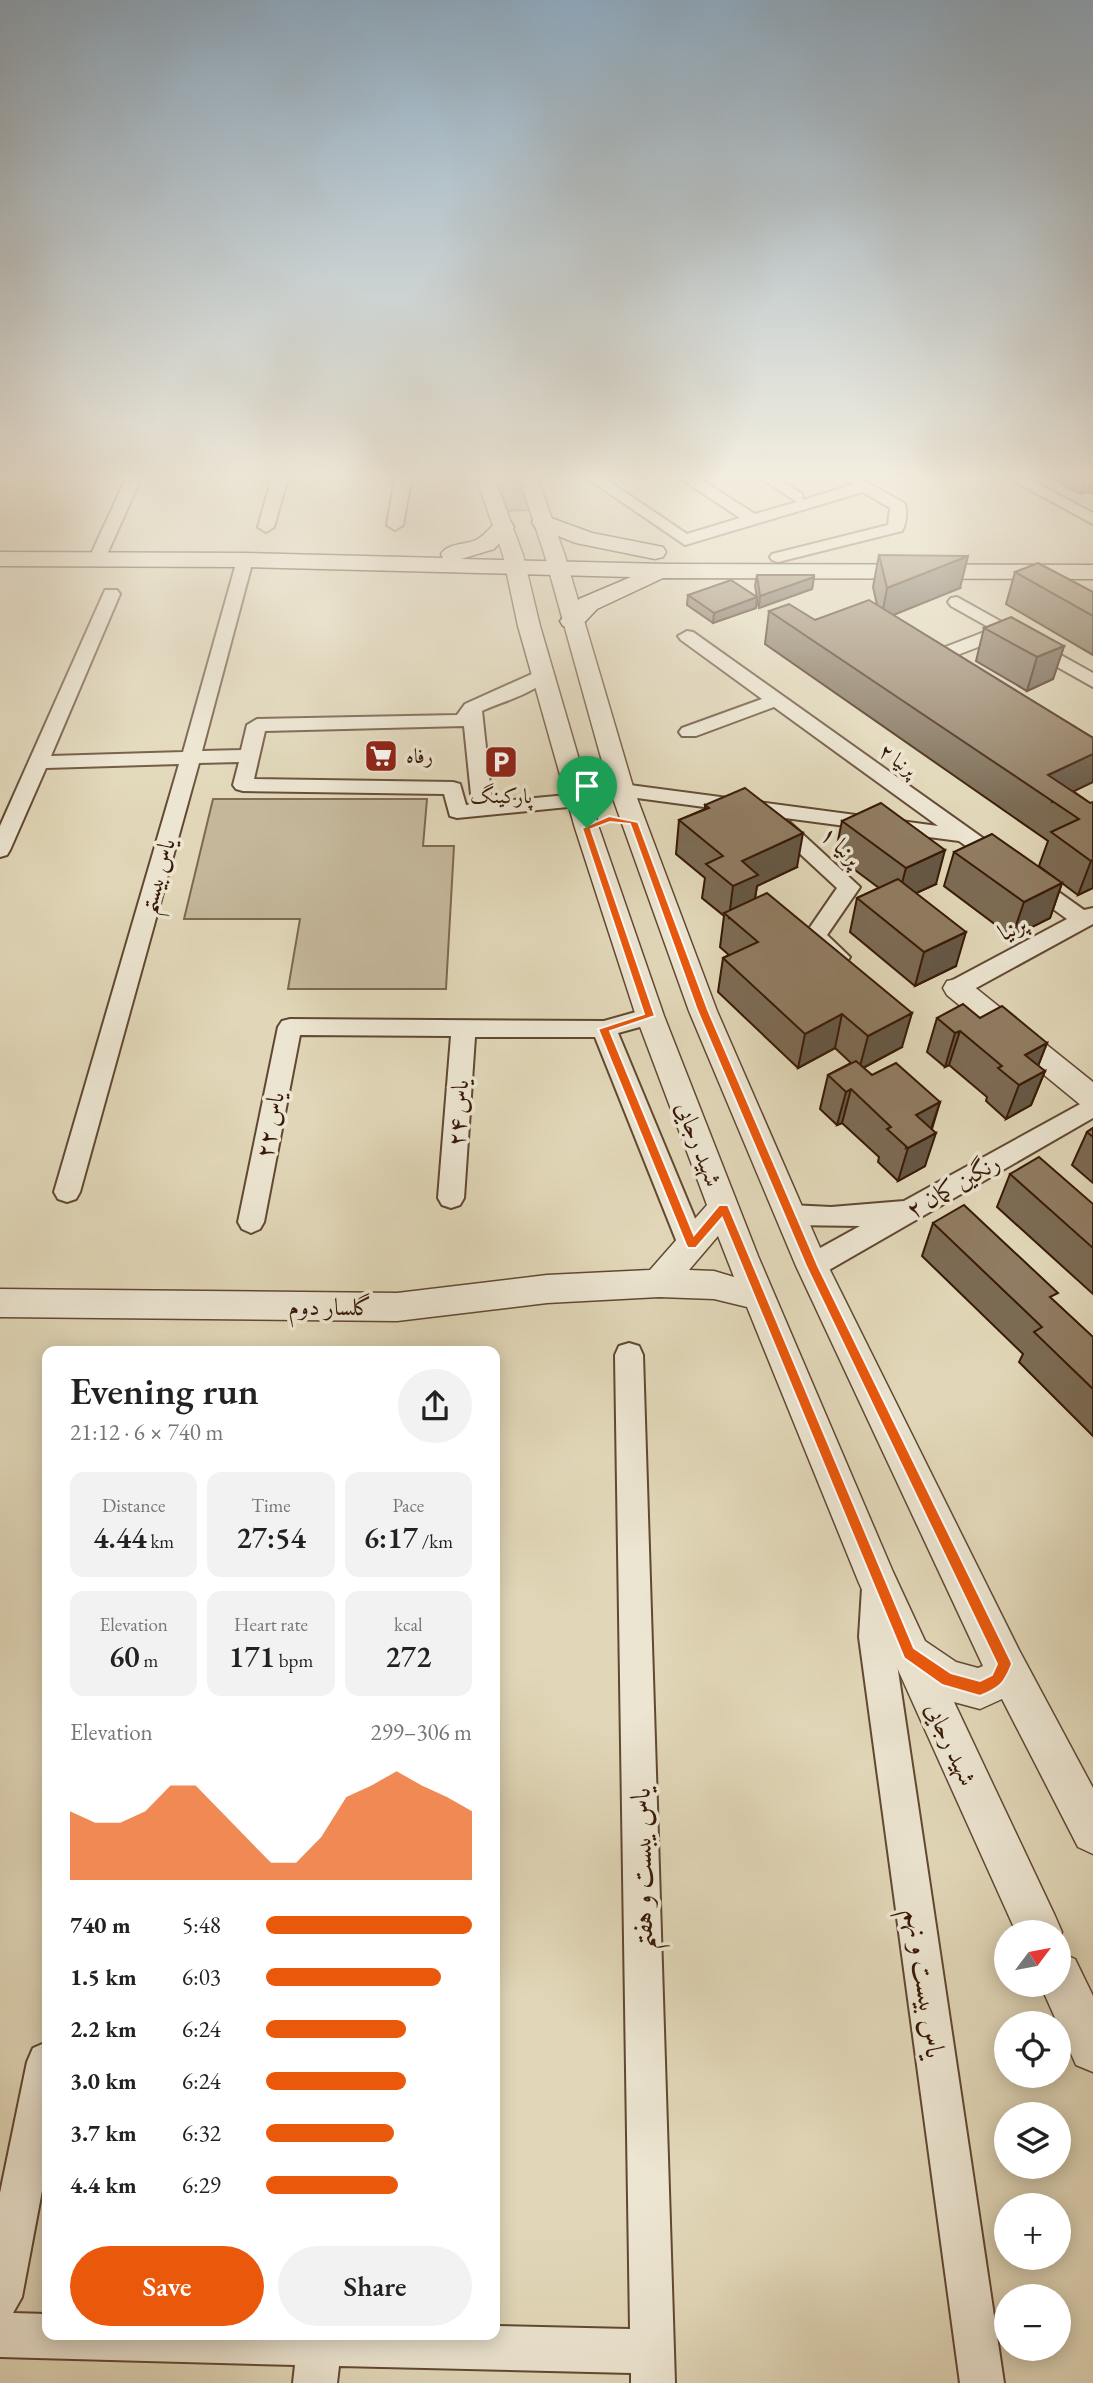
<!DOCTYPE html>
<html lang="en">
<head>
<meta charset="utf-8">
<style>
	:root { --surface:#fff; --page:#f2f2f2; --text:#222; --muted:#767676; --accent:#ea580c }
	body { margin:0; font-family:"EB Garamond",Amiri,serif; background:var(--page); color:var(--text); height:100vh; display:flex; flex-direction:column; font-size:26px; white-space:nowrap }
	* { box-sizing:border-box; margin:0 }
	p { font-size:23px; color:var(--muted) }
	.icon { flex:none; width:38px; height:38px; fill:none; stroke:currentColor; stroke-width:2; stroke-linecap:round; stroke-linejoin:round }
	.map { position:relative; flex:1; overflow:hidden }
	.details { position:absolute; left:42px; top:1346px; width:458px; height:994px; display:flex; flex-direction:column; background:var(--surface); border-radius:14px; box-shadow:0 4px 18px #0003 }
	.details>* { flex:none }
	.needle { width:46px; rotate:58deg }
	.buttons { position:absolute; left:994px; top:1920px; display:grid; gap:14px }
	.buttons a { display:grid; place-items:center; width:77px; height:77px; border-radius:50%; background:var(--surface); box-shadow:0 4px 18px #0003; font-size:35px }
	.pin { position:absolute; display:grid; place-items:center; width:60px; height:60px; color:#fff; margin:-72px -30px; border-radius:50% 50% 50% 0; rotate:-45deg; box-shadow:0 0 7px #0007 }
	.pin .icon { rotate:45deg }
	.round { display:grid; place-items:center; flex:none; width:74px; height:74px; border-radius:37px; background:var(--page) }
	.head { display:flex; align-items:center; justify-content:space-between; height:119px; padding:0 28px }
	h1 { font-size:38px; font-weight:600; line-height:52px }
	.metrics { display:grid; grid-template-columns:repeat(3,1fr); gap:10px; height:119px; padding:7px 28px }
	.metrics div { display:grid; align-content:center; border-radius:14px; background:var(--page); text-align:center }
	.metrics b { font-size:30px; font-weight:600 }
	.metrics small { font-size:19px; font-weight:400 }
	.metrics p { font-size:19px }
	.chart { height:196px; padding:14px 28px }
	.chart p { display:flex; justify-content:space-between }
	.chart svg { width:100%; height:126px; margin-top:7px; fill:var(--accent); opacity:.7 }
	.button { display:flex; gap:14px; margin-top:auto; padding:14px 28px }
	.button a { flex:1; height:80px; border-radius:42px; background:var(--accent); color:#fff; font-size:28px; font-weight:600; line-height:80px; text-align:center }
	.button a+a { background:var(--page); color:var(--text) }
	ul { padding:0 28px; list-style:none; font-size:23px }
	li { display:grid; grid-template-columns:112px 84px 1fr; align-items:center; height:52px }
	li i { height:18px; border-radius:9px; background:var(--accent) }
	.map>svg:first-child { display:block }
</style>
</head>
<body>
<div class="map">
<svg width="1093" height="2383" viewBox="0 0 1093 2383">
	<rect width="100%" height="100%" fill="#e1d7b8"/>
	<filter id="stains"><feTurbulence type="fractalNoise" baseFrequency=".00286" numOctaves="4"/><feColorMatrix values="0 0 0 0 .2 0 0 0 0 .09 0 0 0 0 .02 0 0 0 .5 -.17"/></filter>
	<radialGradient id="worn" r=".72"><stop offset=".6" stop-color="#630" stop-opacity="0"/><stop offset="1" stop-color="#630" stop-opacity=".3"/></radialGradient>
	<g fill="#c4b79a" stroke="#7e6850" stroke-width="2">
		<polygon points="484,474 527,474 537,503 526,510 505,511"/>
		<polygon points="213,799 427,799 423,846 454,846 446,989 288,989 300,919 184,919"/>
	</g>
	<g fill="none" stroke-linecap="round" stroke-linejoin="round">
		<defs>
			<g id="minor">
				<polygon points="128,474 143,474 108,552 106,555 94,555 92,552"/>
				<polygon points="273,474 289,474 274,527 266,532 258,527"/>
				<polygon points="396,474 412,474 403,525 395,530 387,525"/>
				<path d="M581 474H598L687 534 740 518 674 474H692L755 514 797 502 754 474H772L802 494 803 500 852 485 844 479 852 474 904 503C908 509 906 525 902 531L778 562 772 560 770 557 772 554 888 525 890 508 863 492 685 545Z"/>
				<polygon points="1001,474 1020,474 1093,513 1093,524"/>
				<path d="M245 555 253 560 202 751 241 750 247 725 257 719 457 715 465 704 543 669 549 670 552 674C537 693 504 701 482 711L492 802 578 794 585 796 588 800 585 804 578 806 457 818 450 816 444 794 243 791 236 789 233 785 239 762 199 763 80 1192 76 1199 67 1202 58 1199 54 1192 179 764 46 768 10 850 7 855 0 857V826L105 590H117L120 594 51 756 183 752 237 560ZM464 726 472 804 466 805 460 784 453 782 254 779 265 731Z"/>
				<polygon points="957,597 1093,673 1093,687 1004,637 939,662 927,662 924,658 927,654 992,629 951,606 948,602 951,598"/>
				<path d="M687 631 693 632 1084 910 1093 908V924L965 994 957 996 949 994 945 988 949 982 1067 919 959 841 785 818 860 887 827 935 850 957 847 962C830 967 812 950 804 936L837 888 769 825 766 821 771 816 622 796 615 794 612 790 615 786 622 784 938 826 774 707 696 736H682L679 732 682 728 762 699 681 640 678 636Z"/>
				<polygon points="650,1008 658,1010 662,1016 658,1022 618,1033 706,1245 702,1253 692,1256 682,1253 678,1245 595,1037 475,1037 464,1198 460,1205 451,1208 442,1205 438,1198 451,1036 300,1035 264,1222 260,1229 251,1233 242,1229 238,1222 278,1027 282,1021 290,1019 604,1021"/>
				<polygon points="1093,1097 1093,1118 822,1274 812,1277 802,1274 798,1266 802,1258 860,1226 790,1225 781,1222 777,1215 781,1208 790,1205 831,1207 904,1201"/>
				<polygon points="629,1343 639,1346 643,1355 675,2383 631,2383 631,2373 339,2366 337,2383 293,2383 295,2365 0,2357 0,2193 27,2062 33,2048 47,2042 47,2164 22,2297 13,2313 47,2314 47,2334 495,2334 495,2326 630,2329 615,1355 619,1346"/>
				<polygon points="878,1572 889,1577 894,1588 893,1637 1004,2383 960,2383 859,1637 862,1588 867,1577"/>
			</g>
			<g id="tertiary">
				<path d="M475 474H493L523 555 540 626 599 828 664 1016 758 1256 893 1572 925 1641 956 1662 978 1668 983 1666 796 1266 689 1011 610 790 545 556 518 474H536L565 556 634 790 717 1011 828 1266 1019 1650 1093 1788V1854L1078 1847 1002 1699 980 1709 954 1702 1055 1916 1062 1932 1059 1939V1932H1016L859 1583 747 1307 714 1299 659 1297 547 1303 397 1321 0 1317V1289L397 1293 547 1275 650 1270 707 1205 636 1016 575 828 518 626 503 555ZM718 1236 734 1277 714 1271 689 1270Z"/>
				<polygon points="957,979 967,981 1093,1082 1093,1109 1082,1106 947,995 943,988 947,981"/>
				<polygon points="1059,1952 1075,1959 1093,1996 1093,2072 1076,2065 1040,1984 1059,1984"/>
			</g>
			<g id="secondary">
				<polygon points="543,515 592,533 663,547 666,552 663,557 655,559 576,543 535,527 532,522 535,517"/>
				<path d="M503 520 511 522 514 527 494 549 461 559 667 564 1093 565V579L663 578 597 609 581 626 572 628 563 626 560 621 579 599 631 577 245 567 0 566V552L245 553 443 558 441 554C448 543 465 545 476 540 487 535 491 523 503 520Z"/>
			</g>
		</defs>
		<use href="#minor" stroke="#624832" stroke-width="4"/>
		<use href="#tertiary" stroke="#624832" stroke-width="3"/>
		<use href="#secondary" stroke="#381905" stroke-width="3"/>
		<use href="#minor" fill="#ece5d1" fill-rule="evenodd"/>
		<use href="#tertiary" fill="#ece5d1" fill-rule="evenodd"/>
		<use href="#secondary" fill="#ece5d1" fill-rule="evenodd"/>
	</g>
	<g fill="#7c6b54" stroke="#381905" stroke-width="2">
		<polygon points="1043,474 1093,474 1093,494 1088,492 1081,494"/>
		<polygon points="879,555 960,588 893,615 1093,738 1093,782 1073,791 1090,803 1093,888 1078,895 1039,866 1048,841 765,644 769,611 815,620 877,605 873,587"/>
		<polygon points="1015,572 1093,592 1093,655 1006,604"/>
		<polygon points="757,575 814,577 812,589 759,608 757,599 756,608 713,623 687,605 688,595 757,597 755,586"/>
		<polygon points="984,628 1064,646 1053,679 1027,691 976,661"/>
		<polygon points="705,805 797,867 757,886 755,899 902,1047 863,1068 872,1075 940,1102 932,1129 925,1166 898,1181 878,1162 879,1157 842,1123 837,1125 820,1109 828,1075 851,1063 835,1048 798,1068 718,992 723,958 729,955 720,947 724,916 702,898 705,878 676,854 679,820 705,809"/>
		<polygon points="842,821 936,884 916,893 956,966 915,986 850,932 857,898 879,888 835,855"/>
		<polygon points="954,852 1062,883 1050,918 1012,937 944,886"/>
		<polygon points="937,1018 980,1018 1047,1043 1038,1066 1045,1071 1031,1105 1006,1119 986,1101 987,1097 949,1065 945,1067 927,1052"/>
		<polygon points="1093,1128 1093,1183 1072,1165 1087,1132"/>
		<polygon points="1010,1174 1093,1204 1093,1294 997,1207"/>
		<polygon points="933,1223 1054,1301 1093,1337 1093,1436 1019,1362 1023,1354 922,1256"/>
	</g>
	<g fill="#655745" stroke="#381905" stroke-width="2">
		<polygon points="1087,474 1093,474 1093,476 1088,492 1081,494"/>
		<polygon points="968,556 960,588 881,620 887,588"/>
		<polygon points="814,577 812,589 759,608 760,596"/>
		<polygon points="757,597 756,608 713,623 714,613"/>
		<polygon points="1064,646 1053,679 1027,691 1037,657"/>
		<polygon points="1093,754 1093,782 1052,802 1048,775"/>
		<polygon points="803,833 797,867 757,886 753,909 729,918 733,886 742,861"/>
		<polygon points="945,850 936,884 897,902 906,868"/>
		<polygon points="1093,860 1093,888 1078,895 1091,861"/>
		<polygon points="1062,883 1050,918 1012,937 1024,902"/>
		<polygon points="966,932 956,966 915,986 924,952"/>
		<polygon points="912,1013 902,1047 859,1070 868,1036"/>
		<polygon points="842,1014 835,1048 798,1068 805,1034"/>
		<polygon points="960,1031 949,1065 945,1067 955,1033"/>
		<polygon points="1047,1043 1034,1076 1025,1055"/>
		<polygon points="1045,1071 1031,1105 1006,1119 1019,1085"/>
		<polygon points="851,1089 842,1123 837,1125 846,1092"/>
		<polygon points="940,1102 929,1135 906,1148 916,1115"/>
		<polygon points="936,1133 925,1166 898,1181 908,1148"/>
	</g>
	<g fill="#907c62" stroke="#381905" stroke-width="2">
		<polygon points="879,555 968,556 887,588"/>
		<polygon points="1038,563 1093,592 1093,616 1015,572"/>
		<polygon points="757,575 814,575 814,577 760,596"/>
		<polygon points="731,580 757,597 714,613 688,595"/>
		<polygon points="869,600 1093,738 1093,754 1048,775 1090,803 1093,802 1093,860 1091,861 1051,832 1079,819 769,611 789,604 815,620"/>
		<polygon points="1011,617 1064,646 1037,657 984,628"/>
		<polygon points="745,788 803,833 742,861 758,875 733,886 706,864 723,856 679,820 709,808 705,805"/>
		<polygon points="881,803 945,850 906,868 842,821"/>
		<polygon points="992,834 1062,883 1024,902 954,852"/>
		<polygon points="898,879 966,932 924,952 857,898"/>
		<polygon points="767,893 912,1013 868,1036 842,1014 805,1034 723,958 758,942 724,913"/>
		<polygon points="963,1004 980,1018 1002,1006 1047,1043 1025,1055 1045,1071 1019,1085 998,1068 1002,1066 960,1031 955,1033 937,1018"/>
		<polygon points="856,1061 872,1075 896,1063 940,1102 916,1115 936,1133 908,1148 887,1129 891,1127 851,1089 846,1092 828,1075"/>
		<polygon points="1093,1128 1093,1137 1087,1132"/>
		<polygon points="1039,1157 1093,1204 1093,1248 1010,1174"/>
		<polygon points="964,1205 1058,1293 1050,1297 1093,1337 1093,1389 1034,1332 1042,1327 933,1223"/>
	</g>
	<linearGradient id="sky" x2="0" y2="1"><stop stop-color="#8ea8bc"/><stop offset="0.59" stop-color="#f2eddf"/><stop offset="1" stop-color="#f2eddf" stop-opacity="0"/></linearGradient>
	<rect width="1093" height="808" fill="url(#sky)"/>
	<path fill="#ea580c" stroke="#fff" stroke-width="2" fill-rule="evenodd" d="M609 816 638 822 708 1010 818 1266 1010 1659 1012 1664C1004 1684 1000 1688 980 1696L942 1685 904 1658 722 1218 696 1248H688L686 1245 598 1029 644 1014 582 828ZM610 822 630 824 697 1010 806 1266 997 1664 992 1675 980 1681 951 1673 914 1648 728 1205H719L694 1235 610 1031 655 1016 591 829Z"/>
	<defs>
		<symbol id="supermarket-square" viewBox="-11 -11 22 22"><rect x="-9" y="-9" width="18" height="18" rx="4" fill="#8f2418" stroke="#ece5d1"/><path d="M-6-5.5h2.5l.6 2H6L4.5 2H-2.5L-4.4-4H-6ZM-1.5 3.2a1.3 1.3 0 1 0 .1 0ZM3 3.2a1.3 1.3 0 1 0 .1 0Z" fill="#fff"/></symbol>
		<symbol id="parking-square" viewBox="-11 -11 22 22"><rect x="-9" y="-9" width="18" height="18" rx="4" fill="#8f2418" stroke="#ece5d1"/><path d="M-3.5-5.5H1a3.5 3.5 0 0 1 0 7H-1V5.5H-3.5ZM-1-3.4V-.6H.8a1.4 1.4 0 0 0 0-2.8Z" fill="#fff"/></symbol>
	</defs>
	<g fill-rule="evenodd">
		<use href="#supermarket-square" x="362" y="737" width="38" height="38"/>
		<use href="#parking-square" x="482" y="743" width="38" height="38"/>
	</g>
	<g text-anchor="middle" stroke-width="7" stroke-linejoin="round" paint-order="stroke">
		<g font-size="21" fill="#381905" stroke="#ece5d1" text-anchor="start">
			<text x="406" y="763">رفاه</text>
			<text x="501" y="803" text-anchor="middle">پارکینگ</text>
		</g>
		<g font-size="21" fill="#381905" stroke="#ece5d1">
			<text transform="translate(898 760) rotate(36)" y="7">پرنیا ۲</text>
		</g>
		<g font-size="24" fill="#381905" stroke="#ece5d1">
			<text transform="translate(841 846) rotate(44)" y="8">پرنیا ۱</text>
			<text transform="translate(157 876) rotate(-74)" y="8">یاس بیستم</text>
			<text transform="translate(1012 928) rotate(-28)" y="8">پرنیا</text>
			<text transform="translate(458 1113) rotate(-86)" y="8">یاس ۲۴</text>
			<text transform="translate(270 1125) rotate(-79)" y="8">یاس ۲۲</text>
			<text transform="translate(699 1144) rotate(69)" y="8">شهید رجایی</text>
			<text transform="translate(953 1186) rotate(-30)" y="8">رنگین کمان ۲</text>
			<text x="330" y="1315">گلسار دوم</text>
			<text transform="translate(951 1744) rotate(65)" y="8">شهید رجایی</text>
		</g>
		<g font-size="28" fill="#381905" stroke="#ece5d1">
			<text transform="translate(641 1869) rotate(-91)" y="10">یاس یبست و هفتم</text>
			<text transform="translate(926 1983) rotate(82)" y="10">یاس بیست و نهم</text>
		</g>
	</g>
	<rect width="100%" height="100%" filter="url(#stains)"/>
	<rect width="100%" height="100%" fill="url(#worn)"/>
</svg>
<div class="buttons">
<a><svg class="needle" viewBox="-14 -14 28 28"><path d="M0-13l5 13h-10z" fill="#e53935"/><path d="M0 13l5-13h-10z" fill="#767676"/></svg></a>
<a><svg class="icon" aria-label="locate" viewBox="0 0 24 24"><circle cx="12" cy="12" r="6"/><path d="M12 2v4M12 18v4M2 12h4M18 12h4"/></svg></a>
<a><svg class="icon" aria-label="layers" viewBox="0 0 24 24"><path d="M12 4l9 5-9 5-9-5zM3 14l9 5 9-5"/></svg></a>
<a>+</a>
<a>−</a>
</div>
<div class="pin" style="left:587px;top:828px;background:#1e9e55"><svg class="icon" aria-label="arrive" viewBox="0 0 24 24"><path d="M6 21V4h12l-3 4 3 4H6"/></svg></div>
<section class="details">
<div class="head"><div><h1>Evening run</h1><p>21:12 · 6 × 740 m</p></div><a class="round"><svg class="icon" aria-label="share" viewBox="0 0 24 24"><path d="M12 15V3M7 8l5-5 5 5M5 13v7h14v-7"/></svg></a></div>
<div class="metrics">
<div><p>Distance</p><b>4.44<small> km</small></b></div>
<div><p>Time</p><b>27:54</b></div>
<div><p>Pace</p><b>6:17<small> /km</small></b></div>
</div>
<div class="metrics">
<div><p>Elevation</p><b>60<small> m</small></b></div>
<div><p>Heart rate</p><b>171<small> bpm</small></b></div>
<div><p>kcal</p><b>272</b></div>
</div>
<div class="chart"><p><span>Elevation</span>299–306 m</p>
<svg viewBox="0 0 160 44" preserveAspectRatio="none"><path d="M0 44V20L10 24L20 24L30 20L40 11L50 11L60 20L70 29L80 38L90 38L100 29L110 15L120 11L130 6L140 11L150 15L160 20V44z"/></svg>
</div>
<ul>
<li><b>740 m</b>5:48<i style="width:100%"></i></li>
<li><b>1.5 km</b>6:03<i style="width:85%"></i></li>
<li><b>2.2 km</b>6:24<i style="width:68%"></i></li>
<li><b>3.0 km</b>6:24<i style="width:68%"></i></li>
<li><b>3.7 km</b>6:32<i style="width:62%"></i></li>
<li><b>4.4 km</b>6:29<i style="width:64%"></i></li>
</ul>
<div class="button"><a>Save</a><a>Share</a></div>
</section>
</div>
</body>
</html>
